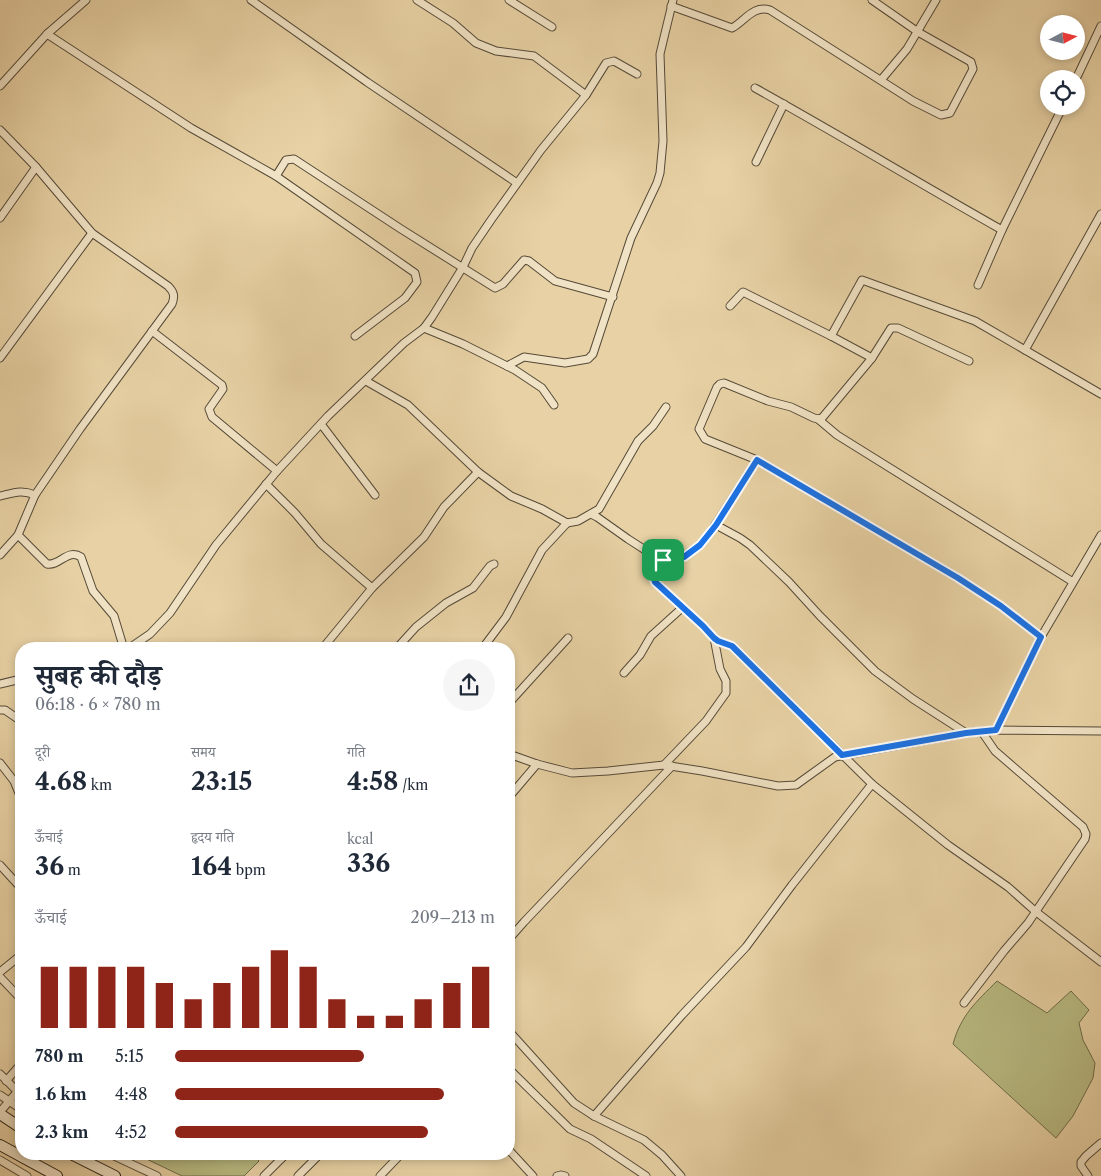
<!DOCTYPE html>
<html lang="hi">
<head>
<meta charset="utf-8">
<style>
	:root { --surface:#fff; --page:#f6f6f7; --text:#1f2937; --muted:#747a83; --accent:#8f2418 }
	body { margin:0; font-family:"Libre Caslon Text","Noto Serif Devanagari",serif; background:var(--page); color:var(--text); height:100vh; display:flex; flex-direction:column; font-size:19px; white-space:nowrap }
	* { box-sizing:border-box; margin:0 }
	p { font-size:16px; color:var(--muted) }
	.icon { flex:none; width:28px; height:28px; fill:none; stroke:currentColor; stroke-width:2; stroke-linecap:round; stroke-linejoin:round }
	.map { position:relative; flex:1; overflow:hidden }
	.details { position:absolute; left:15px; top:642px; width:500px; height:518px; display:flex; flex-direction:column; background:var(--surface); border-radius:20px; box-shadow:0 2px 8px #0003 }
	.details>* { flex:none }
	.needle { width:32px; rotate:83deg }
	.buttons { position:absolute; left:1040px; top:15px; display:grid; gap:10px }
	.buttons a { display:grid; place-items:center; width:45px; height:45px; border-radius:50%; background:var(--surface); box-shadow:0 2px 8px #0003; font-size:25px }
	.pin { position:absolute; display:grid; place-items:center; width:42px; height:42px; color:#fff; margin:-21px; border-radius:10px; box-shadow:0 2px 8px #0006 }
	.round { display:grid; place-items:center; flex:none; width:52px; height:52px; border-radius:26px; background:var(--page) }
	.overview { display:flex; align-items:center; justify-content:space-between; height:85px; padding:0 20px }
	h1 { font-size:28px; font-weight:700; line-height:38px }
	.figures { display:grid; grid-template-columns:repeat(3,1fr); gap:8px; height:85px; padding:5px 20px }
	.figures div { display:grid; align-content:center }
	.figures b { font-size:25px; font-weight:700 }
	.figures small { font-size:14px; font-weight:400 }
	.figures p { font-size:14px }
	.chart { height:140px; padding:10px 20px }
	.chart p { display:flex; justify-content:space-between }
	.chart svg { width:100%; height:90px; margin-top:5px; stroke:var(--accent); stroke-width:6 }
	ul { padding:0 20px; list-style:none; font-size:16px }
	li { display:grid; grid-template-columns:80px 60px 1fr; align-items:center; height:38px }
	li i { height:12px; border-radius:6px; background:var(--accent) }
	.map>svg:first-child { display:block }
</style>
</head>
<body>
<div class="map">
<svg width="1101" height="1176" viewBox="0 0 1101 1176">
	<rect width="100%" height="100%" fill="#e8d2a5"/>
	<filter id="stains"><feTurbulence type="fractalNoise" baseFrequency=".004" numOctaves="4"/><feColorMatrix values="0 0 0 0 .2 0 0 0 0 .09 0 0 0 0 .02 0 0 0 .5 -.17"/></filter>
	<radialGradient id="worn" r=".72"><stop offset=".6" stop-color="#630" stop-opacity="0"/><stop offset="1" stop-color="#630" stop-opacity=".3"/></radialGradient>
	<g fill="#b9bb83" stroke="#6e6c4b">
		<path d="M997 981 1047 1013 1071 991 1089 1010 1079 1023 1083 1040 1095 1063 1093 1078 1073 1116 1056 1138 953 1044C961 1015 976 1002 997 981Z"/>
		<polygon points="136,1154 253,1154 259,1161 244,1176 182,1176"/>
	</g>
	<g fill="none" stroke-linecap="round" stroke-linejoin="round">
		<defs>
			<g id="street">
				<polyline points="251,0 367,82 517,183"/>
				<polyline points="417,0 453,23 476,43 496,51 534,56 586,95"/>
				<polyline points="509,0 552,27"/>
				<path d="M671 6 732 28C745 21 753 5 770 10L913 101 941 115 950 113 973 69 971 62 918 32 872 0"/>
				<polyline points="47,34 86,0"/>
				<polyline points="1076,79 1101,26"/>
				<polyline points="881,80 907,49 936,0"/>
				<polyline points="0,86 47,34 191,128 276,176 415,273 417,282 405,298 355,336"/>
				<path d="M755 88C838 134 919 183 1002 230"/>
				<path d="M0 130 36 167 92 233 168 286C174 292 175 296 172 304L80 429 35 495 18 535 0 555"/>
				<polyline points="756,162 784,104"/>
				<polyline points="276,176 286,160 294,159 401,229 495,288 503,284 524,260 529,261 555,281 613,297"/>
				<polyline points="0,218 36,167"/>
				<polyline points="978,285 1002,230 1063,106"/>
				<polyline points="730,306 743,292 831,336"/>
				<polyline points="424,328 463,344 515,370 542,388 554,405"/>
				<polyline points="152,331 222,385 223,389 209,409 212,417 277,471"/>
				<polyline points="1025,350 1101,214"/>
				<polyline points="0,358 92,233"/>
				<polyline points="872,358 831,336 862,280 975,321 1101,394"/>
				<polyline points="969,361 898,328 891,328 872,358 822,418 818,419 814,418 791,407 768,401 724,383 720,384 717,387 699,429 705,439 757,460 958,578 1001,606 1041,637"/>
				<polyline points="507,366 524,357 565,363 588,359 593,354 631,238 657,183 660,173 663,141 660,54 673,0"/>
				<polyline points="366,381 408,405 478,472 511,496 542,509 567,523 578,521 599,509 638,441 653,426 666,407"/>
				<polyline points="818,419 837,435 1073,582"/>
				<polyline points="321,424 375,495"/>
				<polyline points="266,484 295,513 321,544 372,588"/>
				<path d="M0 496C13 493 22 489 35 495"/>
				<polyline points="591,514 597,517 628,539 656,557 663,559 683,557 700,545 712,530 757,460"/>
				<polyline points="716,525 740,538 750,545 789,582 820,616 875,671 913,699 966,733"/>
				<path d="M18 535 47 564C60 566 68 548 81 557L93 591 114 616 124 649"/>
				<polyline points="663,559 652,574 655,582 703,626 714,638 718,641 732,646 872,784"/>
				<polyline points="128,649 150,634 170,613 216,545 277,471 328,416 404,343 424,328 432,317 463,267 472,248 491,220 541,150 586,95 606,63 614,61 637,74"/>
				<polyline points="322,649 372,588 424,537 444,507 478,472"/>
				<polyline points="396,649 416,627 446,603 473,588 490,566 494,564"/>
				<polyline points="482,649 506,617 542,550 567,523"/>
				<polyline points="624,673 640,655 651,636 682,608"/>
				<polyline points="0,684 21,679"/>
				<polyline points="509,703 568,638"/>
				<polyline points="0,710 5,710 21,721"/>
				<polyline points="996,730 1041,637 1101,535"/>
				<polyline points="509,754 537,764 572,773 608,771 664,765 702,771 778,786 796,785 835,757 966,733 996,730 1101,731"/>
				<polyline points="0,763 14,781 21,798"/>
				<polyline points="664,765 706,721 726,693 726,681 720,669 714,638"/>
				<polyline points="509,797 537,764"/>
				<polyline points="0,865 21,888"/>
				<polyline points="509,939 524,922 672,766"/>
				<polyline points="0,972 21,955"/>
				<polyline points="0,977 21,999"/>
				<polyline points="964,1003 1004,951 1028,923 1085,839 1086,834 1083,827 995,751 982,732"/>
				<polyline points="509,1031 574,1103 594,1116 644,1140 662,1155 681,1176"/>
				<polyline points="509,1069 570,1129 591,1139 646,1176"/>
				<polyline points="0,1074 21,1095"/>
				<polyline points="6,1081 21,1064"/>
				<polyline points="0,1095 21,1109"/>
				<polyline points="0,1112 17,1092"/>
				<polyline points="594,1116 682,1015 746,947 792,885 872,784 948,845 1008,887 1035,911 1101,962"/>
				<polyline points="509,1150 533,1176"/>
				<polyline points="110,1154 157,1176"/>
				<polyline points="275,1154 282,1158"/>
				<polyline points="0,1160 27,1176"/>
				<polyline points="264,1176 286,1154"/>
				<polyline points="298,1176 320,1154"/>
				<polyline points="380,1176 401,1154"/>
				<polyline points="557,1176 561,1175 565,1176"/>
				<polyline points="1088,1176 1081,1166 1081,1162 1086,1156 1101,1143"/>
			</g>
			<g id="secondary">
				<polyline points="0,1114 21,1128"/>
				<polyline points="0,1145 57,1176"/>
				<polyline points="71,1154 115,1176"/>
			</g>
		</defs>
		<use href="#street" stroke="#554a38" stroke-width="9"/>
		<use href="#secondary" stroke="#241c13" stroke-width="12"/>
		<use href="#street" stroke="#f0e2c4" stroke-width="7"/>
		<use href="#secondary" stroke="#f0e2c4" stroke-width="10"/>
	</g>
	<g fill="none" stroke-linecap="round" stroke-linejoin="round">
		<defs>
			<polygon id="route" points="757,460 958,578 1001,606 1041,637 996,730 966,733 842,755 732,646 718,641 714,638 703,626 655,582 652,574 663,560 684,557 700,545 716,525"/>
		</defs>
		<use href="#route" stroke="#fff" stroke-width="10"/>
		<use href="#route" stroke="#1a73e8" stroke-width="6"/>
	</g>
	<rect width="100%" height="100%" filter="url(#stains)"/>
	<rect width="100%" height="100%" fill="url(#worn)"/>
</svg>
<div class="buttons">
<a><svg class="needle" viewBox="-14 -14 28 28"><path d="M0-13l5 13h-10z" fill="#e53935"/><path d="M0 13l5-13h-10z" fill="#747a83"/></svg></a>
<a><svg class="icon" aria-label="locate" viewBox="0 0 24 24"><circle cx="12" cy="12" r="6"/><path d="M12 2v4M12 18v4M2 12h4M18 12h4"/></svg></a>
</div>
<div class="pin" style="left:663px;top:560px;background:#1e9e55"><svg class="icon" aria-label="arrive" viewBox="0 0 24 24"><path d="M6 21V4h12l-3 4 3 4H6"/></svg></div>
<section class="details">
<div class="overview"><div><h1>सुबह की दौड़</h1><p>06:18 · 6 × 780 m</p></div><a class="round"><svg class="icon" aria-label="share" viewBox="0 0 24 24"><path d="M12 15V3M7 8l5-5 5 5M5 13v7h14v-7"/></svg></a></div>
<div class="figures">
<div><p>दूरी</p><b>4.68<small> km</small></b></div>
<div><p>समय</p><b>23:15</b></div>
<div><p>गति</p><b>4:58<small> /km</small></b></div>
</div>
<div class="figures">
<div><p>ऊँचाई</p><b>36<small> m</small></b></div>
<div><p>हृदय गति</p><b>164<small> bpm</small></b></div>
<div><p>kcal</p><b>336</b></div>
</div>
<div class="chart"><p><span>ऊँचाई</span>209–213 m</p>
<svg viewBox="0 0 160 44" preserveAspectRatio="none"><path d="M5 44V14M15 44V14M25 44V14M35 44V14M45 44V22M55 44V30M65 44V22M75 44V14M85 44V6M95 44V14M105 44V30M115 44V38M125 44V38M135 44V30M145 44V22M155 44V14"/></svg>
</div>
<ul>
<li><b>780 m</b>5:15<i style="width:59%"></i></li>
<li><b>1.6 km</b>4:48<i style="width:84%"></i></li>
<li><b>2.3 km</b>4:52<i style="width:79%"></i></li>
</ul>
</section>
</div>
</body>
</html>
